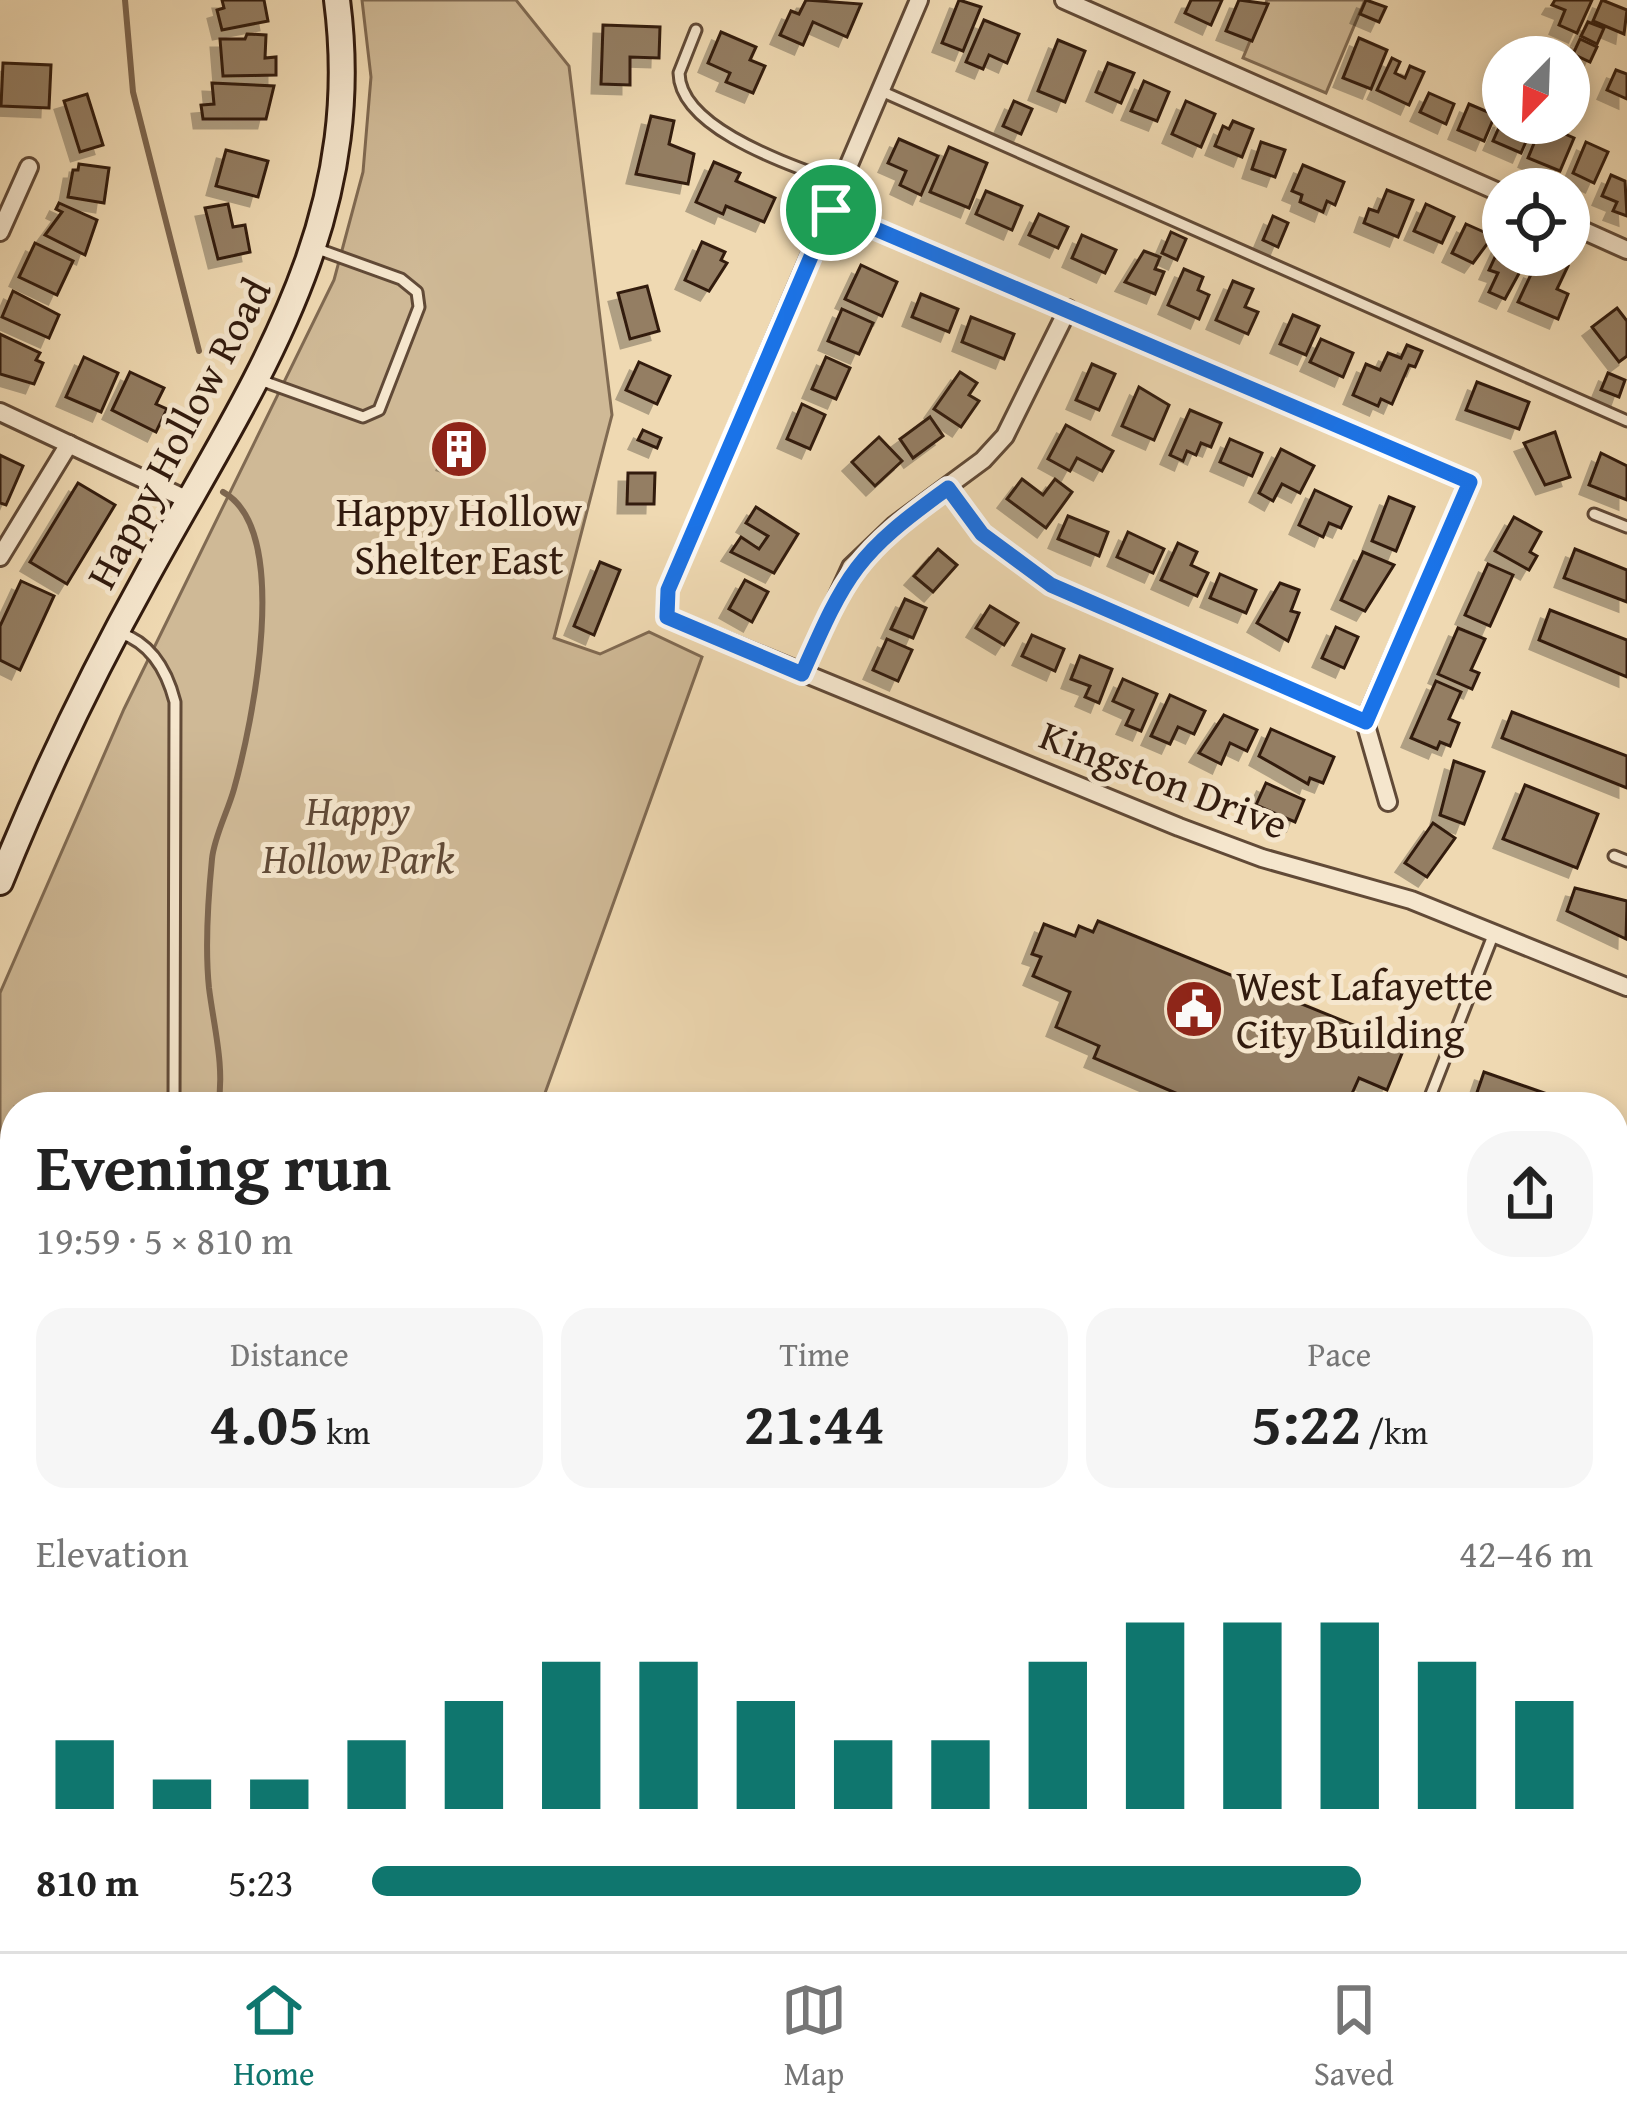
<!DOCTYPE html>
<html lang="en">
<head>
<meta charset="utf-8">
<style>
	:root { --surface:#fff; --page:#f6f6f6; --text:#222; --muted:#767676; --line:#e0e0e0; --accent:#0f766e }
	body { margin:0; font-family:"Gentium Book Plus",serif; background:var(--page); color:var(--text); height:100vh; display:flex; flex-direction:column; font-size:45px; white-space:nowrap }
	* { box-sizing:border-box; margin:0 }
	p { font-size:39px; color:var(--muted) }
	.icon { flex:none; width:66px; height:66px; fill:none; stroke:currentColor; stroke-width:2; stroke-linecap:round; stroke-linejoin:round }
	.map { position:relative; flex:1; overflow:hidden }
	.panel { position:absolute; left:0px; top:1092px; width:1629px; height:861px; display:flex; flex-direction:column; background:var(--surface); border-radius:48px 48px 0 0; box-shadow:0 6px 18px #0003 }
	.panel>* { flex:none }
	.needle { width:78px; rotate:203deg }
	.controls { position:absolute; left:1482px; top:36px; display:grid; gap:24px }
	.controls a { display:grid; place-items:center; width:108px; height:108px; border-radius:50%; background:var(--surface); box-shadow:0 6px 18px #0003; font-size:60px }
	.pin { position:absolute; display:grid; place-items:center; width:102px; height:102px; color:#fff; margin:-51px; border:6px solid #fff; border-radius:50%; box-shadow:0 3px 12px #0007 }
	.round { display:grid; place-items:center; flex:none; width:126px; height:126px; border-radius:48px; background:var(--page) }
	.head { display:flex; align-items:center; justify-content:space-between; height:204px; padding:0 36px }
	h1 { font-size:66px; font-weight:700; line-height:90px }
	.metrics { display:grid; grid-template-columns:repeat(3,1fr); gap:18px; height:204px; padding:12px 36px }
	.metrics div { display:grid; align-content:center; border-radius:30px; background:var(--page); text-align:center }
	.metrics b { font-size:60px; font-weight:700 }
	.metrics small { font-size:33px; font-weight:400 }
	.metrics p { font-size:33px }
	.chart { height:336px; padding:24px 36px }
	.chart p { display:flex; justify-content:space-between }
	.chart svg { width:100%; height:216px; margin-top:12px; stroke:var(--accent); stroke-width:6 }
	ul { padding:0 36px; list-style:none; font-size:39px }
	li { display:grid; grid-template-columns:192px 144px 1fr; align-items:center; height:90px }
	li i { height:30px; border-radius:15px; background:var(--accent) }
	.tab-bar { display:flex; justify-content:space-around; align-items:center; height:168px; border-top:3px solid var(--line); background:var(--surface); font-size:33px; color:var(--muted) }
	.tab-bar a { display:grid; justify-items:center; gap:6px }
	.tab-bar .selected { color:var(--accent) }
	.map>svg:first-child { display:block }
</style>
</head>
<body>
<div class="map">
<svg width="1627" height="1951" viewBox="0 0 1627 1951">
	<defs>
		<filter id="shadow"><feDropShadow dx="-9" dy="9" stdDeviation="0" flood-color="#0004"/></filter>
	</defs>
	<rect width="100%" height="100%" fill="#efd9b2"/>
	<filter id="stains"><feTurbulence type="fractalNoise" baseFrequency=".00167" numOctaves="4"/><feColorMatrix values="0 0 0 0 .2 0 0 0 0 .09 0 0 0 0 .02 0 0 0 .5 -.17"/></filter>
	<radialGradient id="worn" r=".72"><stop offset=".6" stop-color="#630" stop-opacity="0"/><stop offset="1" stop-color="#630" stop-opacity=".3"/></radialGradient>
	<g fill="#cfb996" stroke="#806a52" stroke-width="3">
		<polygon points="362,0 516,0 569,66 612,415 554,638 600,654 649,632 702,657 540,1107 15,1107 15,1825 0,1819 0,993 124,709 334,280 363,172 371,77"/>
		<polygon points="1267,0 1365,0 1326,93 1243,58"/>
		<polygon points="298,1938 1079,1938 1082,1951 331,1951"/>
	</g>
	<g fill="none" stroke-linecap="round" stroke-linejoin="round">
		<g stroke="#7d664f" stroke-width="6">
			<polyline points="125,0 133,92 199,351"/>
			<path d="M218 1107C225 1067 214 1028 209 988 205 949 208 899 212 859 214 837 228 811 234 789 252 725 293 530 223 492"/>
			<polyline points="663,1938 669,1951"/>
		</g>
	</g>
	<g fill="#947e63" stroke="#321b0e" stroke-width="3" filter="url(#shadow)">
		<polygon points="222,0 264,0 268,21 222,30 217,10 224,8"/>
		<polygon points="806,0 861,4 847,37 813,22 803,45 780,35 791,11 799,14"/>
		<polygon points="959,0 981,7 963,51 942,43"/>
		<polygon points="1191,0 1222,0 1211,25 1185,13"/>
		<polygon points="1239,0 1268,4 1252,41 1226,31"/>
		<polygon points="1366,0 1386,7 1379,22 1360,14"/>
		<polygon points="1555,0 1592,0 1577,33 1559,25 1565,10 1552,5"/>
		<polygon points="1602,0 1627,10 1624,34 1593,21"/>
		<polygon points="984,20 1019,34 1007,63 989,55 983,69 966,62"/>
		<polygon points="1588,22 1604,28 1597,44 1581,36"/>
		<polygon points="603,25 660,27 659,58 630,57 630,85 601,84"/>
		<polygon points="721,32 756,47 750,60 765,66 753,93 726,82 730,73 708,63"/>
		<polygon points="247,34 266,35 265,58 276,57 276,75 223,76 220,39 245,39"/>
		<polygon points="1359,38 1387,50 1371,89 1343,78"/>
		<polygon points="1580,39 1597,47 1590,62 1573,54"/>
		<polygon points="1058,40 1085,51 1065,102 1038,91"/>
		<polygon points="1392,58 1400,62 1395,73 1405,78 1410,66 1424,72 1409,105 1377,90"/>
		<polygon points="3,63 51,65 49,108 1,106"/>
		<polygon points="1108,63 1134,73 1121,103 1096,92"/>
		<polygon points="1616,70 1627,74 1627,99 1607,90"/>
		<polygon points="1144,81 1169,92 1157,121 1131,111"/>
		<polygon points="212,83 274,86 266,119 203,119 201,105 214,104"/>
		<polygon points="1429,93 1454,104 1446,124 1420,112"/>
		<polygon points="87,94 103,145 80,152 64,101"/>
		<polygon points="1014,101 1032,109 1021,134 1003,126"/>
		<polygon points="1186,101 1215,114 1201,147 1172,134"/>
		<polygon points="1469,104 1495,115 1484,141 1458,130"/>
		<polygon points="651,116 674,121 669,144 694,154 688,184 636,174"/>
		<polygon points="1503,118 1503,123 1532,128 1521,153 1493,141"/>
		<polygon points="1233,121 1253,129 1242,157 1215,146 1223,126 1229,129"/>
		<polygon points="1542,124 1574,138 1560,171 1528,158"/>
		<polygon points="899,139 938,156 921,195 900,185 906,171 888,163"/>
		<polygon points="1261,142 1285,150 1275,177 1252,169"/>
		<polygon points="1586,142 1608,152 1594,183 1573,173"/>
		<polygon points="949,147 987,163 969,208 930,192"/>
		<polygon points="226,150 268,161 258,197 216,186"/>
		<polygon points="714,162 740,173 736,181 775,198 764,222 726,206 723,214 696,202"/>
		<polygon points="79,164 109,168 104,203 68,197 73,170 78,170"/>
		<polygon points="1303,165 1344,182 1335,205 1327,201 1323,212 1300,202 1302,195 1292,191"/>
		<polygon points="1611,175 1625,181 1627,216 1613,211 1617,202 1602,196"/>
		<polygon points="1387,190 1413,200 1398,237 1364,223 1369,209 1378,212"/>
		<polygon points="986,191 1022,206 1012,230 976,214"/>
		<polygon points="59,203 97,220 85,255 45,235 62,212 56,209"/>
		<polygon points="228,204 233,227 245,225 250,252 218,259 205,208"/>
		<polygon points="1426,204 1454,217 1442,243 1414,231"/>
		<polygon points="1039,214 1068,227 1058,248 1029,235"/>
		<polygon points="1273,216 1288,223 1278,247 1263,240"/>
		<polygon points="1466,224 1493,236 1473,263 1452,253"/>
		<polygon points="1171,232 1186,239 1177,260 1162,253"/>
		<polygon points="1082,235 1116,250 1105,273 1072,258"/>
		<polygon points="1503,240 1503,255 1529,255 1505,299 1489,292 1498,273 1489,270"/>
		<polygon points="702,242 725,252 721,260 727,263 709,291 685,280"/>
		<polygon points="35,243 73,261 57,295 19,277"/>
		<polygon points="1144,251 1160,257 1155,269 1164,272 1155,294 1125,282"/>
		<polygon points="1547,257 1568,266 1557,289 1568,294 1558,319 1518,302 1533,270 1540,273"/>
		<polygon points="861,265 897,282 882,316 845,299"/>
		<polygon points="1184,269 1203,277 1198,290 1209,295 1199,319 1168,305"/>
		<polygon points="1233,281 1253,289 1245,307 1258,312 1248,334 1216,320"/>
		<polygon points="647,286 659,331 630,339 618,293"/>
		<polygon points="13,291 59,315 49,338 2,317"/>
		<polygon points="921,294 958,309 949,332 912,317"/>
		<polygon points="1617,308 1627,321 1627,356 1619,362 1592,327"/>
		<polygon points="842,309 873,323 859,354 828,341"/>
		<polygon points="1293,315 1319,326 1306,355 1280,344"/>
		<polygon points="971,317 1014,334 1004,359 962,342"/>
		<polygon points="0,334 40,353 36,360 43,363 34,384 0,374"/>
		<polygon points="1321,339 1353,353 1343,377 1310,362"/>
		<polygon points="1407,345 1422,351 1415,367 1409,365 1392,404 1381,399 1378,406 1353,395 1366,364 1380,370 1388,353 1401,358"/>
		<polygon points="84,357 118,373 101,412 66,397"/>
		<polygon points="826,357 850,368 836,399 812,389"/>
		<polygon points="639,362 670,376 657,404 626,390"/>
		<polygon points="1092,364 1115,374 1099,410 1076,400"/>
		<polygon points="130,372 164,388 156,404 167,409 156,432 112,410"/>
		<polygon points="960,372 977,383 969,395 979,401 961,427 934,409"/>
		<polygon points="1608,373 1625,380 1619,397 1601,390"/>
		<polygon points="1477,382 1529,402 1519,429 1466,410"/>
		<polygon points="1139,387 1169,405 1154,440 1122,426"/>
		<polygon points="802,404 825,415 810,449 787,439"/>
		<polygon points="1190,410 1221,423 1211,447 1201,443 1196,455 1187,451 1183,461 1170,455"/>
		<polygon points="930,417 943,436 913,458 900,439"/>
		<polygon points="1066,425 1113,451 1102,471 1077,458 1070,471 1048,459"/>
		<polygon points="643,430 661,438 657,448 638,440"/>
		<polygon points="456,432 472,438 462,466 446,461"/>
		<polygon points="1555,432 1570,477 1545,485 1524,443"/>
		<polygon points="879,437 902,461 875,486 852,462"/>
		<polygon points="1230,439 1262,453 1252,476 1220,462"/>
		<polygon points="1281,449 1314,466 1300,493 1282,484 1273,501 1259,493"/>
		<polygon points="1601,453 1627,466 1627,500 1589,485"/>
		<polygon points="0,455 23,466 6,505 0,503"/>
		<polygon points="628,473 655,473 654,504 627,504"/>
		<polygon points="1022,479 1043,495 1055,479 1072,492 1046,528 1007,499"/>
		<polygon points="78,483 115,505 67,584 30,562"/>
		<polygon points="1315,490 1351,507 1341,528 1329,523 1323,537 1299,525"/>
		<polygon points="1389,497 1414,507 1396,551 1372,541"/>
		<polygon points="756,507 798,534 774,573 731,552 741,537 759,549 768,536 746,523"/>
		<polygon points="1068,516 1108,532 1099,556 1058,539"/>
		<polygon points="1514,517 1541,532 1530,552 1537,556 1529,570 1495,551"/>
		<polygon points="1128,532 1164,549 1153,573 1117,557"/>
		<polygon points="1178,543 1197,552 1191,565 1208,573 1197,596 1161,580"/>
		<polygon points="938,549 957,565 933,592 914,576"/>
		<polygon points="1575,549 1627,570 1627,602 1564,578"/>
		<polygon points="1363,552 1394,565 1365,611 1341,600"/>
		<polygon points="600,562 620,570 594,635 574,626"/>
		<polygon points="1488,564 1513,575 1490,626 1465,615"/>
		<polygon points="1220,574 1256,590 1246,613 1210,598"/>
		<polygon points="745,580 768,592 752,622 729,609"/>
		<polygon points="21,581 54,596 20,670 0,660 0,626"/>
		<polygon points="1280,583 1299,590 1291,611 1299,613 1288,641 1257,623"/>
		<polygon points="905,599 926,608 913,638 891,629"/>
		<polygon points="990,606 1018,623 1004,645 976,628"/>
		<polygon points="1550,610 1627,640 1627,677 1539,640"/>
		<polygon points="1336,627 1358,637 1344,668 1322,658"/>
		<polygon points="1458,628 1485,639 1471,670 1479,673 1472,689 1438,674"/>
		<polygon points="1032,635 1064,649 1055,671 1022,656"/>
		<polygon points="887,639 912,650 898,681 873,670"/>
		<polygon points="1080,656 1112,669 1099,703 1085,697 1090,686 1071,679"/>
		<polygon points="1123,679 1157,694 1141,731 1126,725 1133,710 1113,701"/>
		<polygon points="1436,681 1461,692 1449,719 1459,723 1450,746 1440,742 1437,749 1411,738"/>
		<polygon points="1170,695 1205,711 1194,734 1178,727 1170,744 1151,736"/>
		<polygon points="1512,712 1627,756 1627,788 1502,738"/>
		<polygon points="1224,715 1257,730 1247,751 1230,743 1221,764 1199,753"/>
		<polygon points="1271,729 1334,757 1323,783 1310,778 1308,784 1259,756"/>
		<polygon points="1454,761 1484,772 1464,824 1440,815"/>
		<polygon points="1266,783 1304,800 1295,822 1256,805"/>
		<polygon points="1525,785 1598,814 1577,868 1503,839"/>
		<polygon points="1433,823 1455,838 1427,877 1405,863"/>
		<polygon points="1575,888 1627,901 1626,939 1567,911"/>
		<polygon points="1098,921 1405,1046 1387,1090 1359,1078 1346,1107 1208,1107 1094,1058 1099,1046 1056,1027 1070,992 1033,976 1041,957 1032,954 1044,924 1075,936 1079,926 1093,932"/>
		<polygon points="1484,1072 1550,1095 1546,1107 1472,1107"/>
		<polygon points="1627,1717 1627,1761 1618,1765 1614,1722"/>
		<polygon points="0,1880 15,1886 15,1918 0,1912"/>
		<polygon points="1621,1880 1626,1906 1614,1908 1614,1882"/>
		<polygon points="79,1938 131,1938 126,1951"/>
	</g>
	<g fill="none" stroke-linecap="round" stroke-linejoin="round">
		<defs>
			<g id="lane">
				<path d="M696 30 679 73C680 131 798 167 842 184"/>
				<polyline points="881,91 1627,421"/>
				<polyline points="260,380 363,417 379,410 419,307 417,292 401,279 315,248"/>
				<polyline points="1594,514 1627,527"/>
				<path d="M120 633C151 643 167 671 175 702L174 1107"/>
				<polyline points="1614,856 1627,861"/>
				<polyline points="1426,1107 1494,933"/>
				<polyline points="1614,1186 1627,1191"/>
				<polyline points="713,1938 718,1951"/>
			</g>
			<g id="street">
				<polyline points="919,0 668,590 667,617 1179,827 1262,858 1411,900 1627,987"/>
				<polyline points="1064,0 1503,194"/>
				<polyline points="831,210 1470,482 1365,722 1388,802"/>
				<polyline points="1569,224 1627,250"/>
				<polyline points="0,232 29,167"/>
				<polyline points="0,412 188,500"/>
				<polyline points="948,488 982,534 1051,585 1365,722"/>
				<polyline points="0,557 69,444"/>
				<polyline points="802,674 851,567 895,525 983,460 1005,436 1068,309"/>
				<polyline points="1614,1594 1627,1590"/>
				<polyline points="1614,1845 1627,1841"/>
			</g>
			<g id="secondary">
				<path d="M0 882C42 778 91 676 146 577 250 387 367 229 337 0"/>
				<polyline points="1627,1378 1615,1459 1627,1553"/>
			</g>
		</defs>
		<use href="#lane" stroke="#614a37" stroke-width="15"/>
		<use href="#street" stroke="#614a37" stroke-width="22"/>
		<use href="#secondary" stroke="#321b0e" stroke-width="30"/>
		<use href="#lane" stroke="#f5e6cd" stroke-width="9"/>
		<use href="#street" stroke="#f5e6cd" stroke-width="16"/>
		<use href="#secondary" stroke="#f5e6cd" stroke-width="24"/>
	</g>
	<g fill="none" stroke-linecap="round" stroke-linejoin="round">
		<defs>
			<path id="route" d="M831 210 1470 482 1366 722 1051 585 982 534 948 488C856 554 847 572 802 674L667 617 668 590Z"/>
		</defs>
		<use href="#route" stroke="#fff" stroke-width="24"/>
		<use href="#route" stroke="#1a73e8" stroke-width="15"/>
	</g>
	<defs>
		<symbol id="building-disc" viewBox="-11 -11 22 22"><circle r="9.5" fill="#8f2418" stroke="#f5e6cd"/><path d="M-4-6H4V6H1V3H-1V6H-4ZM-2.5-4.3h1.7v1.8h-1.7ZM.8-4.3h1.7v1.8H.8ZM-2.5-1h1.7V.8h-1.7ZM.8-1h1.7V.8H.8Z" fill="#fff"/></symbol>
		<symbol id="civic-disc" viewBox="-11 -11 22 22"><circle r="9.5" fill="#8f2418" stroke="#f5e6cd"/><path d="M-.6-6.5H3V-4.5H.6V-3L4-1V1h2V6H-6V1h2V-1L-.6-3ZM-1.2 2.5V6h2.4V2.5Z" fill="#fff"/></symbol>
	</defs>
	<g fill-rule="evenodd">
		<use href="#building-disc" x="426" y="416" width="66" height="66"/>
		<use href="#civic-disc" x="1161" y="976" width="66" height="66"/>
	</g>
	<g text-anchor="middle" stroke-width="10" stroke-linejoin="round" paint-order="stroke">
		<g font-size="42" fill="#321b0e" stroke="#f5e6cd">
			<text transform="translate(178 433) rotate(-62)" y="15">Happy Hollow Road</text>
			<text transform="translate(1164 779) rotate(21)" y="15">Kingston Drive</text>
		</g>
		<g font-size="42" fill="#321b0e" stroke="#f5e6cd">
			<text x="459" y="526">Happy Hollow<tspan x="459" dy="48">Shelter East</tspan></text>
			<text x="1236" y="1000" text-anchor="start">West Lafayette<tspan x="1236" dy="48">City Building</tspan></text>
		</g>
		<g font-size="42" font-style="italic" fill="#614a37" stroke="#f5e6cd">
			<text x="358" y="825">Happy<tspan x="358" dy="48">Hollow Park</tspan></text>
		</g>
	</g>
	<rect width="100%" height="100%" filter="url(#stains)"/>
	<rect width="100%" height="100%" fill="url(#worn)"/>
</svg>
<div class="controls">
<a><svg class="needle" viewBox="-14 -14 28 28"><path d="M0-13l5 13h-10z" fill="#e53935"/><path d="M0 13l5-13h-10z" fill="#767676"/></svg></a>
<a><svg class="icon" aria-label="locate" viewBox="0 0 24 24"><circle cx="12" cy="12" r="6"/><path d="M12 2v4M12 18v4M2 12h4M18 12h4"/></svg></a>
</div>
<div class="pin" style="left:831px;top:210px;background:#1e9e55"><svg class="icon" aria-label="arrive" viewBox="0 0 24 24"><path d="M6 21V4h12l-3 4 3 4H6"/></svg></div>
<section class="panel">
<div class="head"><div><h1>Evening run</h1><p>19:59 · 5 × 810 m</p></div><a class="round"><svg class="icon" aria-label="share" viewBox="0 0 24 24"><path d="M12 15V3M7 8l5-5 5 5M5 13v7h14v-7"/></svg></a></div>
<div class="metrics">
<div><p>Distance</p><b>4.05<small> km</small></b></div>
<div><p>Time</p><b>21:44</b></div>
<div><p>Pace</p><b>5:22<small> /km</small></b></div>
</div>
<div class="chart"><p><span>Elevation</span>42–46 m</p>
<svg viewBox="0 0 160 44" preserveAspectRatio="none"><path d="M5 44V30M15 44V38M25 44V38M35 44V30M45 44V22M55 44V14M65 44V14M75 44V22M85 44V30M95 44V30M105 44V14M115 44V6M125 44V6M135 44V6M145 44V14M155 44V22"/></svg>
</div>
<ul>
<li><b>810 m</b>5:23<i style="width:81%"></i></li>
</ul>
</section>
</div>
<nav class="tab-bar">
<a class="selected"><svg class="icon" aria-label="home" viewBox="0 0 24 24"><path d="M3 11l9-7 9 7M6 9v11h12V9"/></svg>Home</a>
<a><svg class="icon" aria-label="map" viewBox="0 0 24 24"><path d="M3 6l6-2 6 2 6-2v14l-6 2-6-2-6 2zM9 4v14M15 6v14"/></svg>Map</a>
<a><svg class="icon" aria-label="saved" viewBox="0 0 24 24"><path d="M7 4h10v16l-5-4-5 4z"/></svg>Saved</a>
</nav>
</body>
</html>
